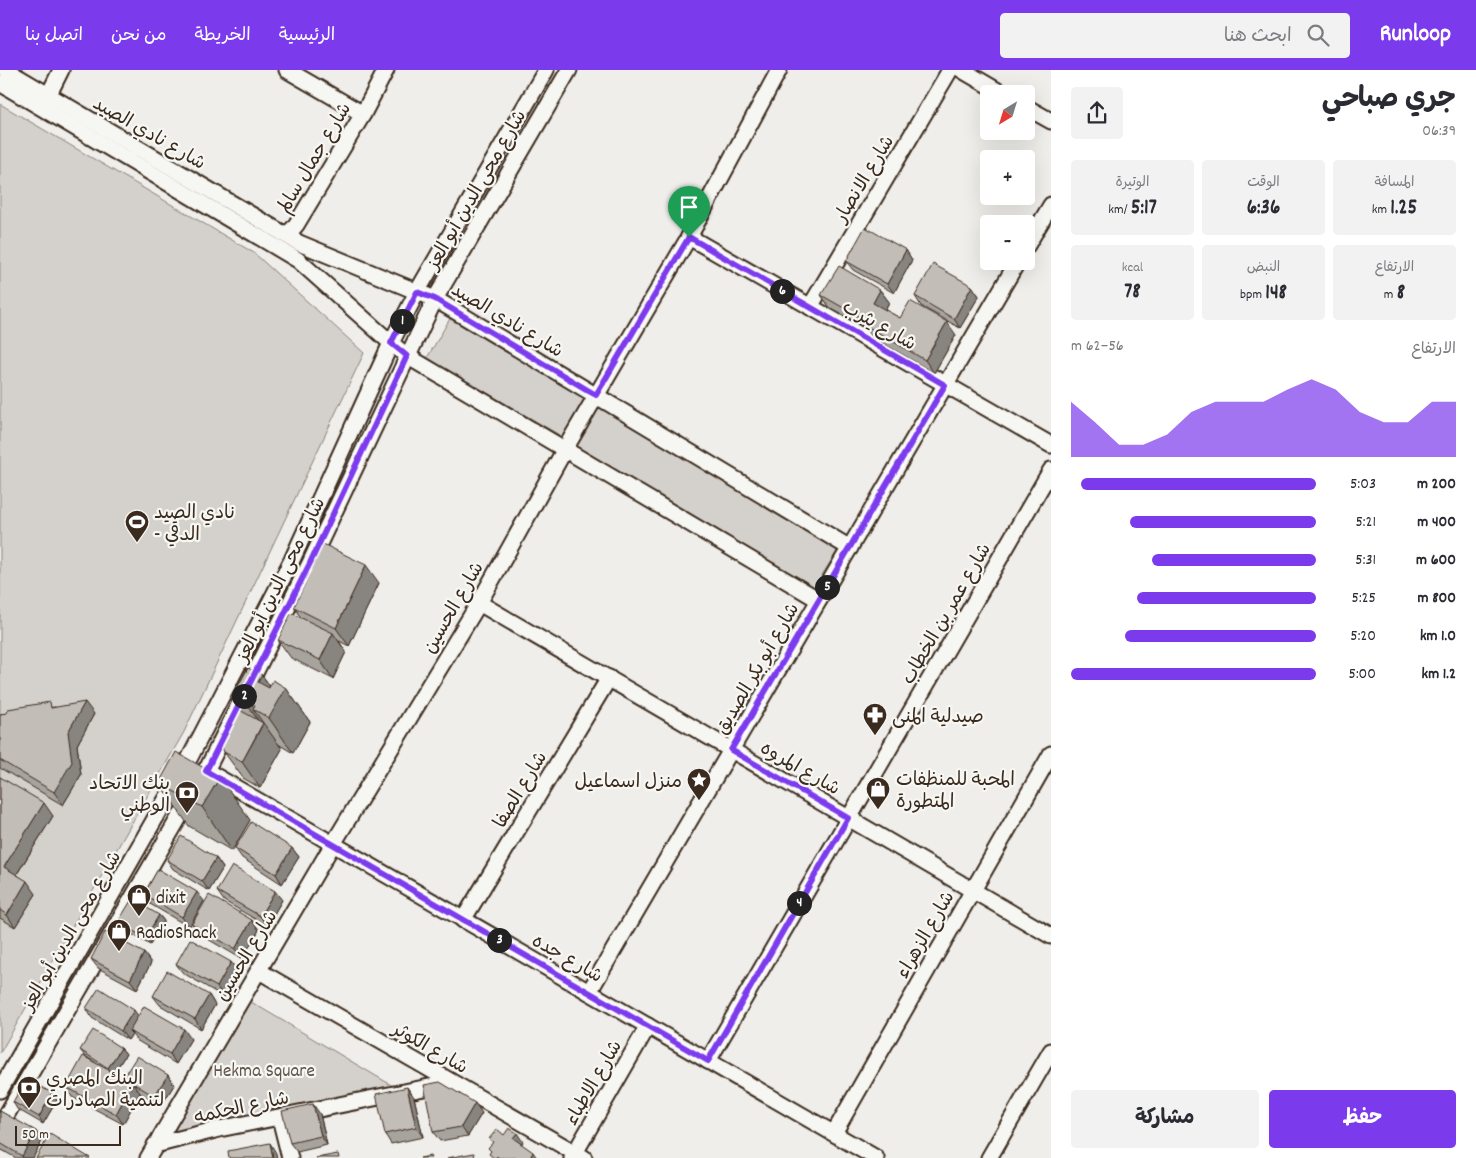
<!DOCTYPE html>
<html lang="ar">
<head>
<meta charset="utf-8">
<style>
	:root { --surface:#fff; --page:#f2f2f3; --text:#2b2b33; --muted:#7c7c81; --accent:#7c3aed }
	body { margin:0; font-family:Dekko,"Playpen Sans Arabic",sans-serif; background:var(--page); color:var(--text); direction:rtl; height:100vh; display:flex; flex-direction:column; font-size:19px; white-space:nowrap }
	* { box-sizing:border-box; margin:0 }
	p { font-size:16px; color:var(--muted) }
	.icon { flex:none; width:28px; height:28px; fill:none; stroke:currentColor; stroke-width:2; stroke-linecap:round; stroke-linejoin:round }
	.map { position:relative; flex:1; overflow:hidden; direction:ltr }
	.drawer { display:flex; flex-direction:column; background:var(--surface); width:425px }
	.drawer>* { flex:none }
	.needle { width:32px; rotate:218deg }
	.fabs { position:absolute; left:980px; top:15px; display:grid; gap:10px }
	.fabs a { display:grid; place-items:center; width:55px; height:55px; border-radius:5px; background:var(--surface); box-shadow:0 5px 20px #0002; font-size:25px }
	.scale { position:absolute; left:15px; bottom:12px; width:106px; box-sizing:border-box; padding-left:5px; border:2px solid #3b2a1e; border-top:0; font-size:14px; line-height:18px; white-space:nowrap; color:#3b2a1e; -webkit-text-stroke:4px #f6f6f2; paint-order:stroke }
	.pin { position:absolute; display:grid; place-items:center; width:42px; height:42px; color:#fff; margin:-51px -21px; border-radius:50% 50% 50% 0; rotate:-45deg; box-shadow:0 0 5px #0007 }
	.pin .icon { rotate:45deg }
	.km { position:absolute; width:25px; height:25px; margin:-12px; border-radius:50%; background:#222; color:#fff; font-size:14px; line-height:25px; text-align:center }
	.round { display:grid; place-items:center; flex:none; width:52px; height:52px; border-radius:5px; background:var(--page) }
	.head { display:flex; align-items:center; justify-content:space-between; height:85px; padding:0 20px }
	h1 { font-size:28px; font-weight:700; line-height:38px }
	.figures { display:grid; grid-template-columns:repeat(3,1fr); gap:8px; height:85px; padding:5px 20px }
	.figures div { display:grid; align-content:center; border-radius:5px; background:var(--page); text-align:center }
	.figures b { font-size:21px; font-weight:700 }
	.figures small { font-size:14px; font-weight:400 }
	.figures p { font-size:14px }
	.chart { height:140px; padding:10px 20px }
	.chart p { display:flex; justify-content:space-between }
	.chart svg { width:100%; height:90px; margin-top:5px; fill:var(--accent); opacity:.7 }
	.action { display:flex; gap:10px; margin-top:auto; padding:10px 20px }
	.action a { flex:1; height:58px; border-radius:5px; background:var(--accent); color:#fff; font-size:20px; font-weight:700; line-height:58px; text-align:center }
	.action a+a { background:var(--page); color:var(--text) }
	ul { padding:0 20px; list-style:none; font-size:16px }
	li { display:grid; grid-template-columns:80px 60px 1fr; align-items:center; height:38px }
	li i { height:12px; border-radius:6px; background:var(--accent) }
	header { display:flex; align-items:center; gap:30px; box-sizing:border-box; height:70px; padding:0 25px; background:var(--accent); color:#fff }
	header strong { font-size:24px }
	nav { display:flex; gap:28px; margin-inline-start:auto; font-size:18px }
	.search { width:350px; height:45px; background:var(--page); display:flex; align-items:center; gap:12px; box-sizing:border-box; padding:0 18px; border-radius:5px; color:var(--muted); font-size:19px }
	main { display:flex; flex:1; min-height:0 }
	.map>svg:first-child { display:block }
</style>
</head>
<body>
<header>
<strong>Runloop</strong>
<div class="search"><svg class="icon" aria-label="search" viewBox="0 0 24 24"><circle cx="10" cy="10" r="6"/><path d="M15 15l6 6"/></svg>ابحث هنا</div>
<nav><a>الرئيسية</a><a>الخريطة</a><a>من نحن</a><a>اتصل بنا</a></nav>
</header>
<main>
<section class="drawer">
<div class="head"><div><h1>جري صباحي</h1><p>06:39</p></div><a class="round"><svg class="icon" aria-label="share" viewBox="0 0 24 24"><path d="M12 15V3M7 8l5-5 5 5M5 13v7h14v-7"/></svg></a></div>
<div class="figures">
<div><p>المسافة</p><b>1.25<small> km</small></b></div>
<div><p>الوقت</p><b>6:36</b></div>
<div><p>الوتيرة</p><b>5:17<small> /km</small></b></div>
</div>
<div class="figures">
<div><p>الارتفاع</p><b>8<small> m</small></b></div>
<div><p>النبض</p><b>148<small> bpm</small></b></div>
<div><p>kcal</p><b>78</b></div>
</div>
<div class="chart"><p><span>الارتفاع</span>56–62 m</p>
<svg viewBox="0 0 160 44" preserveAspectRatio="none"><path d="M0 44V17L10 27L20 38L30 38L40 33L50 22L60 17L70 17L80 17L90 11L100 6L110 11L120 22L130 27L140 27L150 17L160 17V44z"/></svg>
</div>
<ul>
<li><b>200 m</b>5:03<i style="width:96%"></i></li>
<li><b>400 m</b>5:21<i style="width:76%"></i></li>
<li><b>600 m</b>5:31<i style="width:67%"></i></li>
<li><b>800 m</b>5:25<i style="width:73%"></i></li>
<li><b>1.0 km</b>5:20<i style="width:78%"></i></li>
<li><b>1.2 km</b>5:00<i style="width:100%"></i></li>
</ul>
<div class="action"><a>حفظ</a><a>مشاركة</a></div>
</section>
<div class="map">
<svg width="1051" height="1088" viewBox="0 0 1051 1088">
	<rect width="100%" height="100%" fill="#efeeea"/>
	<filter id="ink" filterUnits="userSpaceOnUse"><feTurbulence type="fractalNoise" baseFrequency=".02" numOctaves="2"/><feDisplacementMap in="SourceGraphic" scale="10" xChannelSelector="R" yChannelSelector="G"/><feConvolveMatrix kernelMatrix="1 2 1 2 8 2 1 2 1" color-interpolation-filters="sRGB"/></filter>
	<g filter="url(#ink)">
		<g fill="#d4d1cc" stroke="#887e75">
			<polygon points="0,34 254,183 364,283 184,662 0,983"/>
			<polygon points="451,247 587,326 563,367 427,288"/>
			<polygon points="602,333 839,478 812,521 576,376"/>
			<polygon points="246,929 403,1022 260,1053 158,1084"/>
		</g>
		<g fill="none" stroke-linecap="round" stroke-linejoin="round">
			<defs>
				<g id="minor">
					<polyline points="6,0 299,173 435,229 850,478"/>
					<polyline points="287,0 363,44"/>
					<polyline points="962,0 1003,24"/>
					<polyline points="0,13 298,190 391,273 407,286 819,530"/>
					<polyline points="48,26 61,0"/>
					<polyline points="1026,37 1051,51"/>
					<polyline points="284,164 291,161 296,155 363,44 386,0"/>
					<polyline points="689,167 1051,375"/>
					<polyline points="1026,177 1051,135"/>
					<polyline points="810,237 950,0"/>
					<polyline points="479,533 1051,866"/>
					<polyline points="205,700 876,1088"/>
					<polyline points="463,850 609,608"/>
					<polyline points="259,901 584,1088"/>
					<polyline points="589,922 1018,191"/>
					<polyline points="708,991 1051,400"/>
					<polyline points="0,1020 188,691 292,490 391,273 417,222 546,0"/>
					<polyline points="280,1048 290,1088"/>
					<polyline points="0,1056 206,701 310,493 435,229 569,0"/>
					<polyline points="834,1063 1051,684"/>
					<polyline points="155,1075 219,1059 444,1014"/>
					<polyline points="148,1088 333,774 479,533 565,379 689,167 779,0"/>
					<polyline points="572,1088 648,956"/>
					<polyline points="989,1088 1051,981"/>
				</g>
			</defs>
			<use href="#minor" stroke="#3b2a1e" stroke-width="19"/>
			<use href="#minor" stroke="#f6f6f2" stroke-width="15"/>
		</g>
		<g fill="#a7a39d" stroke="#3b2a1e">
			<polygon points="906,180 912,190 894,223 853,200 846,191"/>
			<polygon points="972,216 979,226 960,258 921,236 915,226"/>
			<polygon points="880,220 889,232 885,240 900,248 956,265 934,303 872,267 866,258 830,238 821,225"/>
			<polygon points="379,513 349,576 339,571 346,582 333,609 291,588 278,570 301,548 294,537"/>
			<polygon points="262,605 270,616 286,618 310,652 293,683 278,674 282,679 260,718 243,708 224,682 241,641 232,627"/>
			<polygon points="54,637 94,644 77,675 81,705 63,735 0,698 0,644"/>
			<polygon points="0,707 53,746 17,804 36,824 15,857 0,848"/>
			<polygon points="159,713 250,750 232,781 189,756"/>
			<polygon points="235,778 292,778 299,787 282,814 242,788"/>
			<polygon points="216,788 223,798 209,821 173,799 167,790"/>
			<polygon points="217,821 282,830 267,856 224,831"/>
			<polygon points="144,824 204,831 189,857 150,834"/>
			<polygon points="159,845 164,851 150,875 123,859 118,852"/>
			<polygon points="252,850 259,860 242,889 199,864 192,854"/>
			<polygon points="144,883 151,893 137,919 98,898 91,889"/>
			<polygon points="231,892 238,902 224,927 183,903 176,894"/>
			<polygon points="209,925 215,935 201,959 160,935 153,926"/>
			<polygon points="86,938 138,946 191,969 176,994 136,970 132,964 128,970 92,948"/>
			<polygon points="121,978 126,984 114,1003 123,1008 168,1005 174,1015 161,1036 140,1023 123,1054 72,1027 66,1017 96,993 85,986 80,980"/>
			<polygon points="52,1023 57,1030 43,1054 17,1039 13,1032"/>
			<polygon points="414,1027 423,1067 391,1074 385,1064"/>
			<polygon points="0,1041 42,1071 33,1088 16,1088 0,1079"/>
			<polygon points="482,1043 468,1066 440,1071 433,1062"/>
			<polygon points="320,1044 327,1075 297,1082 290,1073"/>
		</g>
		<g fill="#888480" stroke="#3b2a1e">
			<polygon points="906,180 912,190 894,223 887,214"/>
			<polygon points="972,216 979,226 960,258 954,249"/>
			<polygon points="880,220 889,232 882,245 873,233"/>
			<polygon points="947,252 956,265 934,303 925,290"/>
			<polygon points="366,495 379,513 349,576 336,558"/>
			<polygon points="333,563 346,582 333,609 320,590"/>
			<polygon points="262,605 279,630 286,618 310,652 293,683 269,648 258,612"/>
			<polygon points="85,632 94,644 77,675 81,705 63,735 54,722 68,662"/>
			<polygon points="250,632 256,641 253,639 282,679 260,718 242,692 262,656 248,636"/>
			<polygon points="220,707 250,750 232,781 202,737"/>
			<polygon points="44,733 53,746 13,810 4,797"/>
			<polygon points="292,778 299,787 282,814 276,804"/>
			<polygon points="216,788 223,798 209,821 202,811"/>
			<polygon points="27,811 36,824 15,857 7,845"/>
			<polygon points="275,821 282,830 267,856 260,846"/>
			<polygon points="197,822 204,831 189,857 182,847"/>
			<polygon points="159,845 164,851 150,875 145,868"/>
			<polygon points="252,850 259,860 242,889 235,879"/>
			<polygon points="144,883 151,893 137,919 130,910"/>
			<polygon points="231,892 238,902 224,927 217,917"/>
			<polygon points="209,925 215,935 201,959 195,949"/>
			<polygon points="134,940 141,950 129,961 132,964 128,970 121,961"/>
			<polygon points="184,959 191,969 176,994 170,984"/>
			<polygon points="121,978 126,984 113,1004 108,998"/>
			<polygon points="168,1005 174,1015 161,1036 154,1026"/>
			<polygon points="133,1013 140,1023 123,1054 116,1044"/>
			<polygon points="407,1017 414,1027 423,1067 416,1057"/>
			<polygon points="52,1023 57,1030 43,1054 39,1047"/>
			<polygon points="475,1033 482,1043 468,1066 461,1057"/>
			<polygon points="313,1034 320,1044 327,1075 321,1066"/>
			<polygon points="36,1061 42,1071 33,1088 23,1088 22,1086"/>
			<polygon points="517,1063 523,1072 520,1077 513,1068"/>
			<polygon points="270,1073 276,1083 277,1088 273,1088"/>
			<polygon points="533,1082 537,1088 530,1088"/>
		</g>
		<g fill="#c2bdb7" stroke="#3b2a1e">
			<polygon points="865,157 906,180 887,214 846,191"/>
			<polygon points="933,194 972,216 954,249 915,226"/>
			<polygon points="839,196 880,220 873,233 900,248 910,231 947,252 925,290 863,254 865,250 821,225"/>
			<polygon points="323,474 366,495 336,558 294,537"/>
			<polygon points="291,543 333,563 320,590 278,570"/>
			<polygon points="248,598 262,605 258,612 269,618 273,610 286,618 269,648 253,639 255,635 250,632 248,636 232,627"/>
			<polygon points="50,632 51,638 85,632 68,662 72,692 54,722 0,690 0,644 7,643 8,639"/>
			<polygon points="236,638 263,653 242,692 224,682 218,669"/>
			<polygon points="176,682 220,707 202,737 159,713"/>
			<polygon points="0,707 44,733 4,797 27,811 7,845 0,840"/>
			<polygon points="251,752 292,778 276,804 235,778"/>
			<polygon points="181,766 216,788 202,811 167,790"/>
			<polygon points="232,796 275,821 260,846 217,821"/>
			<polygon points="158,799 197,822 182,847 144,824"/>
			<polygon points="209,825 252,850 235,879 192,854"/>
			<polygon points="132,829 159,845 145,868 118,852"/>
			<polygon points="105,862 144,883 130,910 91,889"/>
			<polygon points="190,869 231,892 217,917 176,894"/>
			<polygon points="167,901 209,925 195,949 153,926"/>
			<polygon points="99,918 134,940 121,961 86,938"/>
			<polygon points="144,936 184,959 170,984 129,961"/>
			<polygon points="93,960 121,978 108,998 80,980"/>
			<polygon points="83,986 123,1008 137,986 168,1005 154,1026 133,1013 116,1044 66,1017"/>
			<polygon points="26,1009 52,1023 39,1047 13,1032"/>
			<polygon points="440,1012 475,1033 461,1057 433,1062 424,1015"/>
			<polygon points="407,1017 416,1057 385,1064 376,1024"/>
			<polygon points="313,1034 321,1066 290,1073 282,1041"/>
			<polygon points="0,1041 36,1061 22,1086 0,1073"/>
			<polygon points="509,1058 517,1063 513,1068 533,1082 530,1088 499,1088 497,1086 496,1088 494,1088 489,1084 491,1081 488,1078 493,1072 489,1069 497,1059 504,1065"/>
			<polygon points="50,1064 90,1088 36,1088"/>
			<polygon points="270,1073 273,1088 229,1088 228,1081"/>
			<polygon points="474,1083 475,1088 447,1088"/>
			<polygon points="338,1084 339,1088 316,1088"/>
			<polygon points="430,1086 431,1088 420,1088"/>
		</g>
	</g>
	<g fill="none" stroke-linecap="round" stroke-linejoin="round" filter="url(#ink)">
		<defs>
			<polygon id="route" points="689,167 945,315 731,680 848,748 708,991 206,701 310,493 407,286 391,273 417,222 435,229 596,325"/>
		</defs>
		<use href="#route" stroke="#fff" stroke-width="10"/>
		<use href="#route" stroke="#7c3aed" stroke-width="6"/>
	</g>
	<defs>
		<symbol id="stadium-pin" viewBox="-11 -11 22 30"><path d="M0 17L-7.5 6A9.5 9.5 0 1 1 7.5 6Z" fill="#3b2a1e" stroke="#f6f6f2"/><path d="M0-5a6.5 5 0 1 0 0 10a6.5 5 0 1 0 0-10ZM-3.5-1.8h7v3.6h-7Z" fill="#fff"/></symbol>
		<symbol id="pharmacy-pin" viewBox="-11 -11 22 30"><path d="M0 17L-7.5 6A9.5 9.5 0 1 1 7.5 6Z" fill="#3b2a1e" stroke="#f6f6f2"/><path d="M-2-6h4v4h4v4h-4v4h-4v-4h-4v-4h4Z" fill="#fff"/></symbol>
		<symbol id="sight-pin" viewBox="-11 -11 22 30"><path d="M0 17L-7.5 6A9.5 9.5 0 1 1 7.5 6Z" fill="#3b2a1e" stroke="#f6f6f2"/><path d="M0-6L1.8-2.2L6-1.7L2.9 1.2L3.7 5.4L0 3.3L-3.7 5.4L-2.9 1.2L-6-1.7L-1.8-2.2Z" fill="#fff"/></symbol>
		<symbol id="shop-pin" viewBox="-11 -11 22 30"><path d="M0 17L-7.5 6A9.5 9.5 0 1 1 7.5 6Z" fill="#3b2a1e" stroke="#f6f6f2"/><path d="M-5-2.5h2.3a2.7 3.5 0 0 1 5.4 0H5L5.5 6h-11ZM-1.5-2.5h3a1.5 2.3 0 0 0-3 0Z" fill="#fff"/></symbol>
		<symbol id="bank-pin" viewBox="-11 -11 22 30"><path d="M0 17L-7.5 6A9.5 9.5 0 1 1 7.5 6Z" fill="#3b2a1e" stroke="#f6f6f2"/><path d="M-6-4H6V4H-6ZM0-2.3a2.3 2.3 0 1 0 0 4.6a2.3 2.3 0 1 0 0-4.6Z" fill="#fff"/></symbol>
	</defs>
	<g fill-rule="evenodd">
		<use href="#stadium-pin" x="123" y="438" width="28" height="38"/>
		<use href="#pharmacy-pin" x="861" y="631" width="28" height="38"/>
		<use href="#sight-pin" x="685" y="696" width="28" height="38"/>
		<use href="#shop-pin" x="864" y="705" width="28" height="38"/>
		<use href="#bank-pin" x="173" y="709" width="28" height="38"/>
		<use href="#shop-pin" x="125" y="812" width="28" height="38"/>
		<use href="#shop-pin" x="105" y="847" width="28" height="38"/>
		<use href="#bank-pin" x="15" y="1004" width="28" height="38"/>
	</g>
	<g text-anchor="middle" stroke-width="4.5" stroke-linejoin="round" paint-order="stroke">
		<g font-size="19" fill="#3b2a1e" stroke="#f6f6f2">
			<text transform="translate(150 62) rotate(30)" y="7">شارع نادي الصيد</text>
			<text transform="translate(313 87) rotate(-59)" y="7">شارع جمال سالم</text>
			<text transform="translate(863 108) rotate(-59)" y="7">شارع الانصار</text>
			<text transform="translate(475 119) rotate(-60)" y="7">شارع محى الدين أبو العز</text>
			<text transform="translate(508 249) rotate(31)" y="7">شارع نادي الصيد</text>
			<text transform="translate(880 254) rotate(30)" y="7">شارع يثرب</text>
			<text transform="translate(279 509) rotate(-64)" y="7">شارع محى الدين أبو العز</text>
			<text transform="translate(452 537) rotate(-60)" y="7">شارع الحسين</text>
			<text transform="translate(945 543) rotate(-60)" y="7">شارع عمر بن الخطاب</text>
			<text transform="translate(756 598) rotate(-60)" y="7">شارع أبو بكر الصديق</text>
			<text transform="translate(801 697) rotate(30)" y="7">شارع المروه</text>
			<text transform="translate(519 719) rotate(-59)" y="7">شارع الصفا</text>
			<text transform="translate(70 860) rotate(-60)" y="7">شارع محى الدين أبو العز</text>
			<text transform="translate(924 864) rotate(-60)" y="7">شارع الزهراء</text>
			<text transform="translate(245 885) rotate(-59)" y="7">شارع الحسين</text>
			<text transform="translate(568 887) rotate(30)" y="7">شارع جده</text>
			<text transform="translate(431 977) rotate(30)" y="7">شارع الكوثر</text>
			<text transform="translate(592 1012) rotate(-60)" y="7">شارع الاطباء</text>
			<text transform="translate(241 1036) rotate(-12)" y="7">شارع الحكمه</text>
		</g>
		<g font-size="19" fill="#3b2a1e" stroke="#f6f6f2" text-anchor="start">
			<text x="154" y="448">نادي الصيد<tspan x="154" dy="22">- الدقي</tspan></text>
			<text x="892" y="652">صيدلية المنى</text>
			<text x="896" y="715">المحبة للمنظفات<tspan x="896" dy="22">المتطورة</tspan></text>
			<text x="682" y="717" text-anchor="end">منزل اسماعيل</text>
			<text x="170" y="719" text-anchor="end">بنك الاتحاد<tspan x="170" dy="22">الوطني</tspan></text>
			<text x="156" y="833">dixit</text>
			<text x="136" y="868">RadioShack</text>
			<text x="46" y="1014">البنك المصري<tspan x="46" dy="22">لتنمية الصادرات</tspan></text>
		</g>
		<g font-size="19" fill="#61544a" stroke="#f6f6f2">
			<text x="264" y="1006">Hekma Square</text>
		</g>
	</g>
</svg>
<div class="fabs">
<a><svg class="needle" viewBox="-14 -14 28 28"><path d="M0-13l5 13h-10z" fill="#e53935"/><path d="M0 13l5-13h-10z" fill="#7c7c81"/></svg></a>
<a>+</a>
<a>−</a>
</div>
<div class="scale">50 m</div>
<div class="pin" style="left:689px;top:167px;background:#1e9e55"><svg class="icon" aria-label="arrive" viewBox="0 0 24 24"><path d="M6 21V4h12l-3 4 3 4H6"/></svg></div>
<b class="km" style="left:402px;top:251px">1</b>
<b class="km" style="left:244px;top:626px">2</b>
<b class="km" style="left:499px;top:870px">3</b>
<b class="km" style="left:799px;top:833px">4</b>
<b class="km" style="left:827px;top:517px">5</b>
<b class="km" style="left:782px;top:221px">6</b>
</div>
</main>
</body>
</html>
